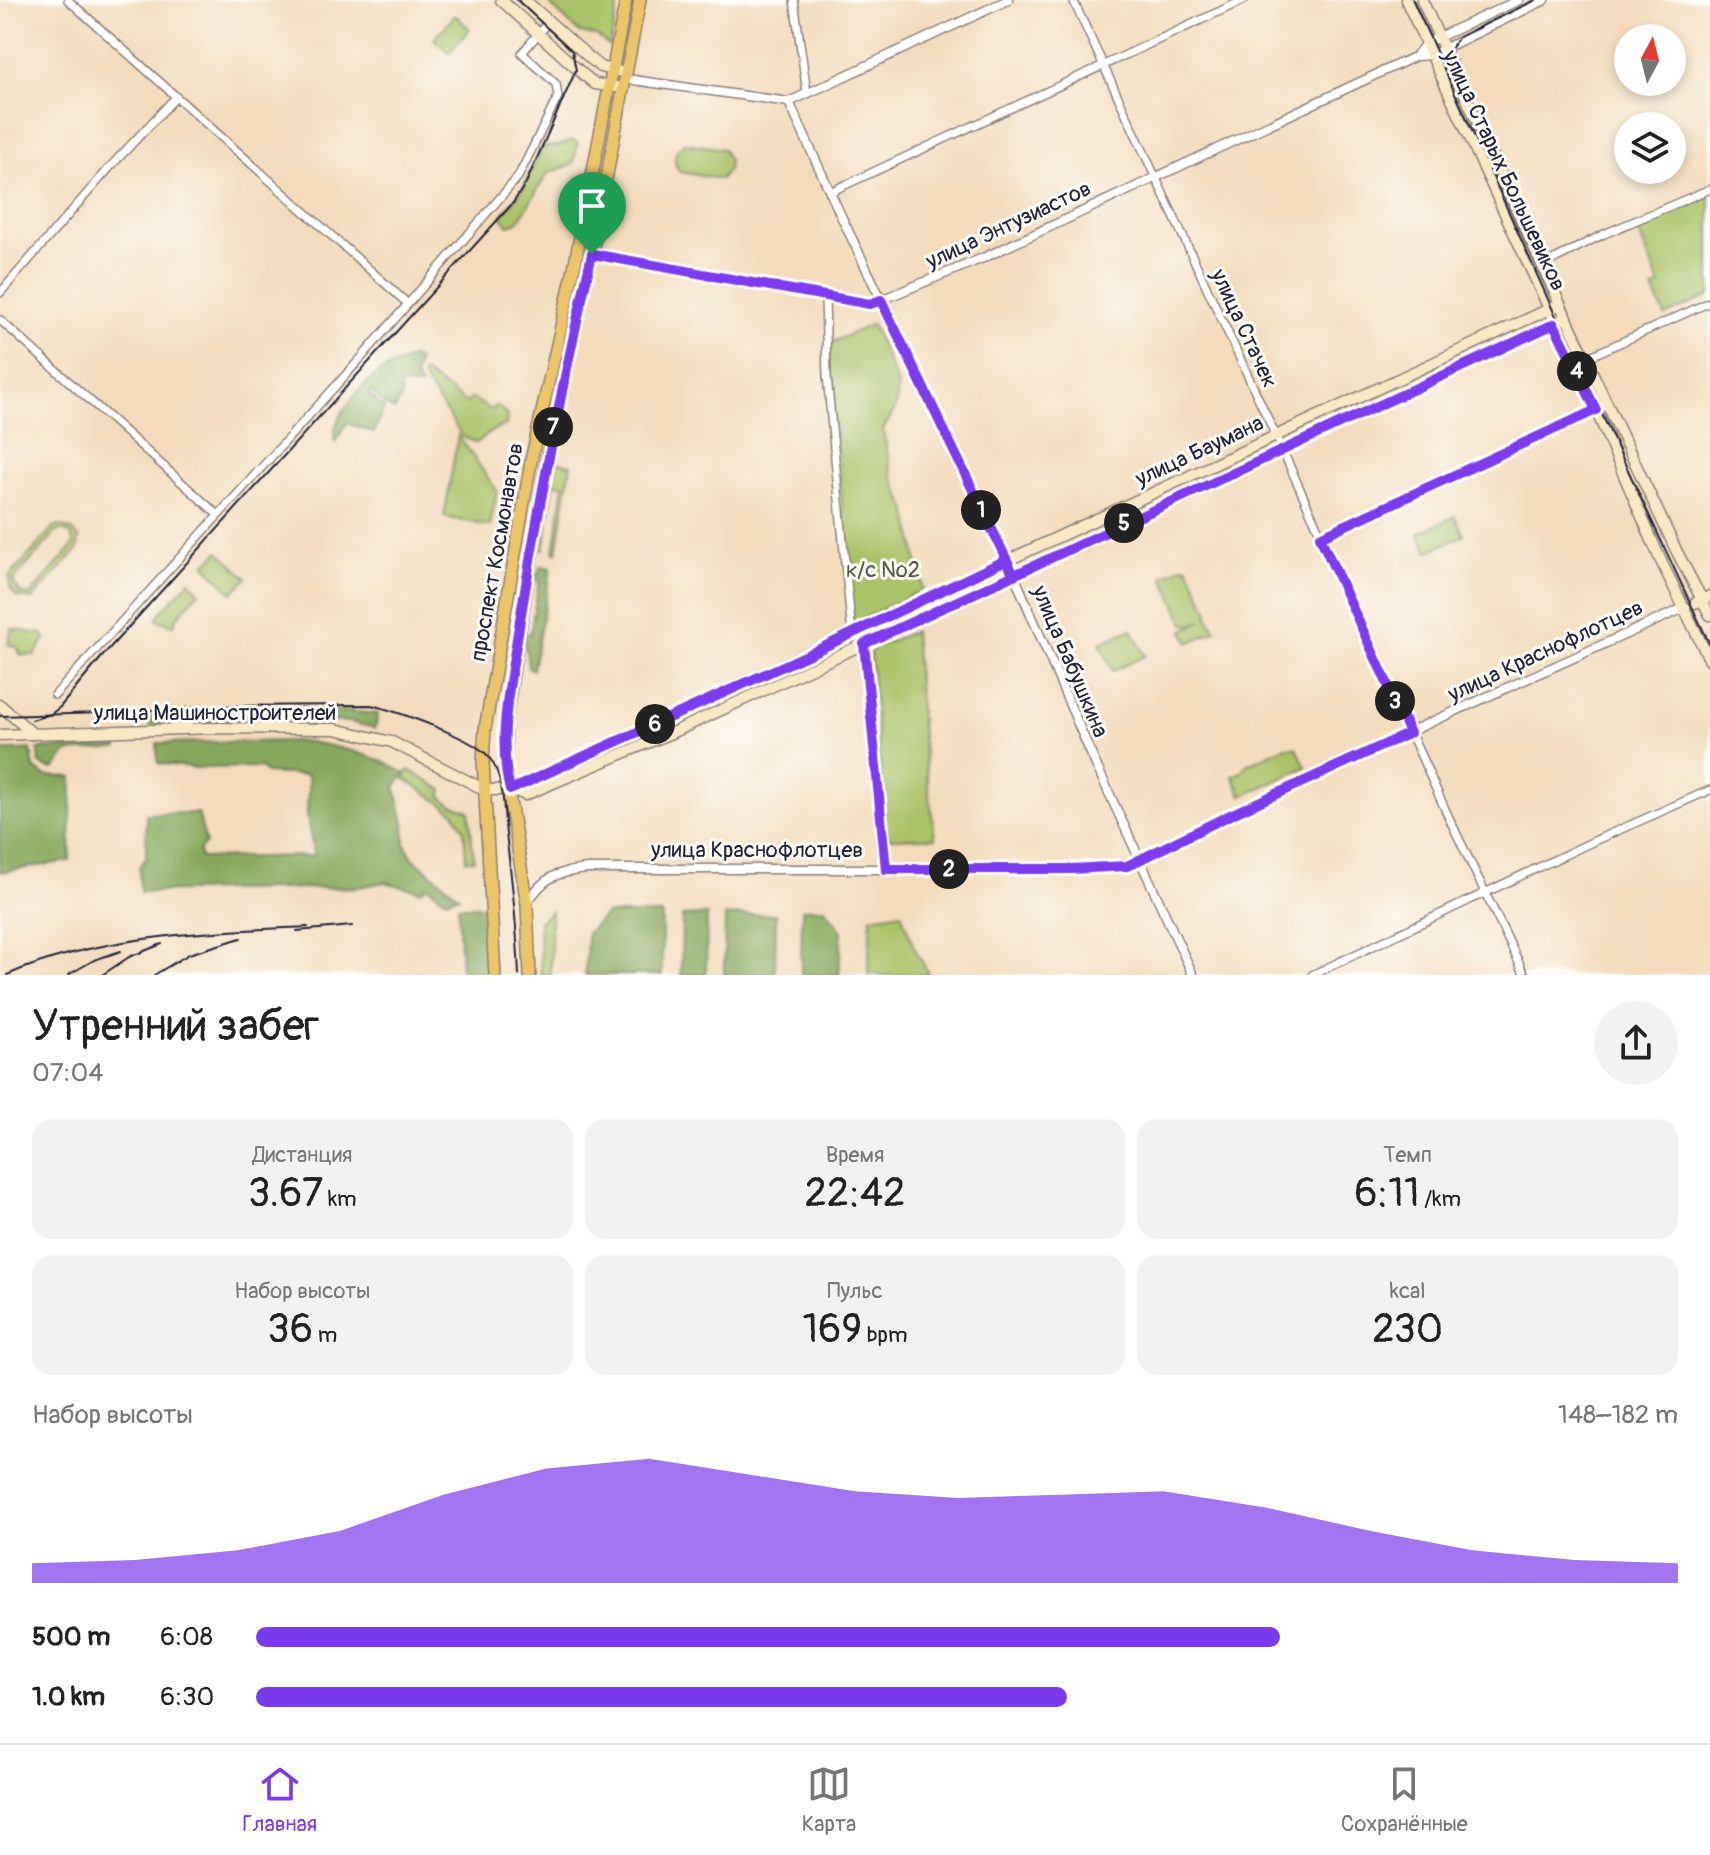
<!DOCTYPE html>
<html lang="ru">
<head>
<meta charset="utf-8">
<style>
	:root { --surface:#fff; --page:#f2f2f2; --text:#222; --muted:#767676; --line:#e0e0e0; --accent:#7c3aed }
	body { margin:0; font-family:Pangolin,sans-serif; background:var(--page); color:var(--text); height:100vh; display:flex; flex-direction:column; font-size:30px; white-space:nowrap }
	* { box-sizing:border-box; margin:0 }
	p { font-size:26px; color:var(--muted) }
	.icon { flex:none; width:44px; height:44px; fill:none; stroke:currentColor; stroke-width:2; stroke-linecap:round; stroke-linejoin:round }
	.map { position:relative; height:975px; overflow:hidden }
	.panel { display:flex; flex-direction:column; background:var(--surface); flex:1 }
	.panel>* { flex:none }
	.needle { width:52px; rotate:7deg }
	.buttons { position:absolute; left:1614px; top:24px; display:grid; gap:16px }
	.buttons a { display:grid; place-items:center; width:72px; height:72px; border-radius:50%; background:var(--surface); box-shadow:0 4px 12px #0003; font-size:40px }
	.pin { position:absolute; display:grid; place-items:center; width:68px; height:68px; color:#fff; margin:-82px -34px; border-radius:50% 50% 50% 0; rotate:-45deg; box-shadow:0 0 8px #0007 }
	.pin .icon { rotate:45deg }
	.km { position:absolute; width:40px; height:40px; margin:-20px; border-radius:50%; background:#222; color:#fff; font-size:22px; line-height:40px; text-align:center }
	.round { display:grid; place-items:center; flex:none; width:84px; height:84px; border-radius:42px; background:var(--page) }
	.head { display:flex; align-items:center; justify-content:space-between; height:136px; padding:0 32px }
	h1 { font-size:44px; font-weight:600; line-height:60px }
	.figures { display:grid; grid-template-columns:repeat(3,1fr); gap:12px; height:136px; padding:8px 32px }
	.figures div { display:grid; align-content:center; border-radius:20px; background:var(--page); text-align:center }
	.figures b { font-size:40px; font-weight:600 }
	.figures small { font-size:22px; font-weight:400 }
	.figures p { font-size:22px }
	.chart { height:224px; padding:16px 32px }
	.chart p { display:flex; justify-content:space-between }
	.chart svg { width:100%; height:144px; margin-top:8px; fill:var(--accent); opacity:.7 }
	ul { padding:0 32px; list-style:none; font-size:26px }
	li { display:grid; grid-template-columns:128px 96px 1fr; align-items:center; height:60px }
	li i { height:20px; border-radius:10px; background:var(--accent) }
	.tab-bar { display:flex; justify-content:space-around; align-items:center; height:112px; border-top:2px solid var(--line); background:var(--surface); font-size:22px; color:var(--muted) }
	.tab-bar a { display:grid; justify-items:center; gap:4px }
	.tab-bar .on { color:var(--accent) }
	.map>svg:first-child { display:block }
</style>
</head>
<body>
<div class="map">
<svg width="1710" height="975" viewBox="0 0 1710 975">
	<rect width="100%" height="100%" fill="#fdfcf7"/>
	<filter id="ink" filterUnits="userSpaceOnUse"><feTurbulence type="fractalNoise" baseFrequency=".0125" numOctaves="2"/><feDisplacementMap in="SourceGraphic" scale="16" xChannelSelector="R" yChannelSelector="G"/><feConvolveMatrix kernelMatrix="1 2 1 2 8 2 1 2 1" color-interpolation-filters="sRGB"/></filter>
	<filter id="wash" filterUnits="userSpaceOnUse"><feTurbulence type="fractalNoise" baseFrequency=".006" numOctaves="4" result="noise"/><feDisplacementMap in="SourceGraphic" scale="32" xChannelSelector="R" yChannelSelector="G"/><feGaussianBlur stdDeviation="1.8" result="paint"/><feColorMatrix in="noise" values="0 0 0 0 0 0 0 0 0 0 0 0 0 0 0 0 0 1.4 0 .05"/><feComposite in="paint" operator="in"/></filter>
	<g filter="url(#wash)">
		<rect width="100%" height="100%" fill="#f3dbbb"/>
		<g fill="#aac267" stroke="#667251" stroke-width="2" fill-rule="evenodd">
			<polygon points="553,0 619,0 610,47 597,36 580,33 551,6"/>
			<polygon points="455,15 470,29 449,53 434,39"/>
			<polygon points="572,140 578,143 573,164 548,173 518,222 509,225 501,217 522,190 543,147 559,146"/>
			<path d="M685 143 723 149 729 161 728 170 720 179 680 172C672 162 673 150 685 143Z"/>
			<polygon points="1710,194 1710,295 1665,316 1653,289 1660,286 1637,228"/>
			<polygon points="872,324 898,385 896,407 883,430 892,475 908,513 923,590 855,623 852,620 828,344"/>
			<polygon points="424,373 467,403 471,398 492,410 496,405 507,415 506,425 493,430 477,443 463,437 422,377"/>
			<polygon points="458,435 497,491 490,526 444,517"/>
			<polygon points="554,461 571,465 557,553 554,552 564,485 554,484 544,549 539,548"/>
			<polygon points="1455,516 1464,535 1428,552 1419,533"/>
			<path d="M59 526 73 530 79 538 78 549 33 599 17 597 10 588 9 577 54 527ZM57 531H65L71 534 74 545 30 595 20 593 13 581Z"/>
			<polygon points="219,551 247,578 232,593 205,565"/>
			<polygon points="1182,566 1188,567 1209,612 1208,617 1216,630 1189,643 1183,631 1202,620 1192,625 1185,624 1163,577"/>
			<polygon points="190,581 199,592 177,617 174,625 157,620 161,612"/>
			<polygon points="12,629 42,634 45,638 35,655 21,655 17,647 8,644"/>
			<polygon points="1132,629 1145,656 1113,671 1100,643"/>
			<polygon points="914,631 922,737 935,838 886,838 870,650"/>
			<polygon points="1285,747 1297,748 1306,767 1242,796 1233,776 1243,771 1246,765"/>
			<polygon points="409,770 443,790 441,797 453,805 469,811 474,860 466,860 464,830 454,812 404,778"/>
			<polygon points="551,911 551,975 541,975 539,922"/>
			<polygon points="901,912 914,947 929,975 868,975 871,917"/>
		</g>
		<g fill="#87a85c" stroke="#54654c" stroke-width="2">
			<path d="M414 357 418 361 415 377 421 386 399 385 402 396 395 410 387 407 372 391 370 395 384 408 374 433 347 423 335 443C328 419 365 381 385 369 394 364 405 361 414 357Z"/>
			<polygon points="541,566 551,568 533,670 528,667 524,634 530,634 539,581 535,579"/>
			<polygon points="346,711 378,714 375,728 350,722 307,721 303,717 303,712"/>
			<polygon points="293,712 294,715 289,721 148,725 148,716"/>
			<path d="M302 741C340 747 372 753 406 774L395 786 404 822 405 844 413 858 459 896 446 900 427 886 421 891 385 882 359 887 140 892 139 867 146 858V814L198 813 206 843 199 850 200 858 313 856C313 842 308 829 307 816 307 802 309 789 308 775L266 773 260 767 195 768 158 763 157 743Z"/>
			<polygon points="118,744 118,748 67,752 54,769 47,768 39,762 38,749"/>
			<polygon points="31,749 34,768 45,776 72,777 70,861 0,872 0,751"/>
			<polygon points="458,906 484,906 488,975 461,975"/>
			<polygon points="825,908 842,931 839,975 801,975 802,909"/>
			<polygon points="606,914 662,914 662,975 585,975 587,933"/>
			<polygon points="776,914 775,975 724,975 725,916"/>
			<polygon points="707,915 706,975 681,975 682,916"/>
		</g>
	</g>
	<g filter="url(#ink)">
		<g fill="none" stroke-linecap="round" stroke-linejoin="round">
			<defs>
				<g id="minor">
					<polyline points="68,0 407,303"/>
					<polyline points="794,0 807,93"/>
					<polyline points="1073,0 1276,436 1450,820 1525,975"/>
					<polyline points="830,192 1244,0"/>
					<polyline points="592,254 870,304 881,300"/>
					<polyline points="1541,266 1604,234 1710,189"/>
					<polyline points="0,293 111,166 175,98"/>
					<polyline points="825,296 827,376 852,634"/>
					<polyline points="0,320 217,514"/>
					<polyline points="1573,364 1710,302"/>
					<polyline points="1320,537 1608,404"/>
					<polyline points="864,644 886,869"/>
					<polyline points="55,695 362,357 518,177 558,97 556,84 522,53 549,21"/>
					<polyline points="1312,975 1594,841 1710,790"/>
				</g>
				<g id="tertiary">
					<polyline points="1416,56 1426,43 1519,0"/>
					<polyline points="633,80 789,102 1008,0"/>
					<polyline points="789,102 842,218 1014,575 1092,756 1193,975"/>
					<polyline points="881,300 983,258 1416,56 1431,55 1545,0"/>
					<path d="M527 903C544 876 557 872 588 869H1071L1113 868 1147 858 1228 816 1325 770 1686 607"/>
				</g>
				<g id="secondary">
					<polyline points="501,0 584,75 595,84 624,88"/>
					<polyline points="525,0 600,67 626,73"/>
					<polyline points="1406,0 1596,410 1660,559 1710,661"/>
					<polyline points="1422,0 1560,304 1677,552 1710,615"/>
					<polyline points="1695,603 1710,596"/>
					<polyline points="0,705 33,734"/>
					<polyline points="0,735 213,728 335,729 392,742 485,790 513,790 525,795 678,730 1567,317"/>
					<polyline points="513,790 1560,304"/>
				</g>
				<g id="primary">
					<polyline points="495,975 483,761 485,729 532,456 573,273 626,0"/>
					<polyline points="530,975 527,904 505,771 506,718 547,458 592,254 640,0"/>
				</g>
			</defs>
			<use href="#minor" stroke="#8a7e7b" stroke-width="10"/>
			<use href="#tertiary" stroke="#8a7e7b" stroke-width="11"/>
			<use href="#secondary" stroke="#8a7e7b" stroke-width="13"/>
			<use href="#primary" stroke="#8a7e7b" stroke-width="14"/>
			<use href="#minor" stroke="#fff" stroke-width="7"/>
			<use href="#tertiary" stroke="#fff" stroke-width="8"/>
			<use href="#secondary" stroke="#f8e8c3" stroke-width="10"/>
			<use href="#primary" stroke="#edc569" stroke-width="11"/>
			<g stroke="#22223b" stroke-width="2">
				<polyline points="1413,0 1552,308 1710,645"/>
				<polyline points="1449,71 1450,49 1459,37 1536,0"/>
				<path d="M0 716 102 713 219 706 371 705C396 711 474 738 489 757 505 778 503 808 506 834 512 881 517 927 519 975"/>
				<polyline points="32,720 51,714 60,707 106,652 513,203 526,183 576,70 572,51 517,0"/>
			</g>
			<g stroke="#22223b" stroke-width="2">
				<polyline points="297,931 352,926"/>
				<path d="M7 975C102 934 206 932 308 927"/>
				<polyline points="68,975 94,960 121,951"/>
				<polyline points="102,975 129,957 162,944"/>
				<polyline points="154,975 189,954 241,938"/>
			</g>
		</g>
	</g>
	<g fill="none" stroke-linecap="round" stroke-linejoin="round" filter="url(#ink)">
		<defs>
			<path id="route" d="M592 254 870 304 881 300 1014 575 864 644 886 869H1071L1127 866 1228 816 1410 733 1320 537 1596 410 1554 324 1014 575 1006 560 805 656 510 790C496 735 512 675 520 620 540 497 564 375 592 254"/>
		</defs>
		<use href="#route" stroke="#fff" stroke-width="16"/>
		<use href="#route" stroke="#7c3aed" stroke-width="10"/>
	</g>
	<g text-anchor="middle" stroke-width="6" stroke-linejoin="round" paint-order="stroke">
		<g font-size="22" fill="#22223b" stroke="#fdfcf7">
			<text transform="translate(1505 170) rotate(65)" y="8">улица Старых Большевиков</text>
			<text transform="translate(1008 224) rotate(-25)" y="8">улица Энтузиастов</text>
			<text transform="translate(1245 328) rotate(65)" y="8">улица Стачек</text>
			<text transform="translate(1199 450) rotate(-25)" y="8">улица Баумана</text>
			<text transform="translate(496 552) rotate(-80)" y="8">проспект Космонавтов</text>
			<text transform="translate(1545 650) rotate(-25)" y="8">улица Краснофлотцев</text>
			<text transform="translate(1071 661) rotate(67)" y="8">улица Бабушкина</text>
			<text x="215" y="720">улица Машиностроителей</text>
			<text x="757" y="857">улица Краснофлотцев</text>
		</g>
		<g font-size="22" fill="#525a4a" stroke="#fdfcf7">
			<text x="883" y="577">к/с №2</text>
		</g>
	</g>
</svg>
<div class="buttons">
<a><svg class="needle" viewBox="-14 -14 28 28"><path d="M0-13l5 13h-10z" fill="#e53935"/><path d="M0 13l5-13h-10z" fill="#767676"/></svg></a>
<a><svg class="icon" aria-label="layers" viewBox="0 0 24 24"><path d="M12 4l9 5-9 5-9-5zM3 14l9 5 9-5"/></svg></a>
</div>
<div class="pin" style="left:592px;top:254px;background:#1e9e55"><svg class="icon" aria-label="arrive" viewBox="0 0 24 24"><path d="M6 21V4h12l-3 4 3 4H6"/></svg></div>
<b class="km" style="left:981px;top:510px">1</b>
<b class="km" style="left:949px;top:869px">2</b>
<b class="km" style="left:1395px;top:701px">3</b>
<b class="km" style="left:1577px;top:371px">4</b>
<b class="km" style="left:1124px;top:523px">5</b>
<b class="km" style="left:655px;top:724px">6</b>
<b class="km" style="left:553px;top:427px">7</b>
</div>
<section class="panel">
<div class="head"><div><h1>Утренний забег</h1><p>07:04</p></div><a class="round"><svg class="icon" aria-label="share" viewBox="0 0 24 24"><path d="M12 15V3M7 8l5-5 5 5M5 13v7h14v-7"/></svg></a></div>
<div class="figures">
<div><p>Дистанция</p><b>3.67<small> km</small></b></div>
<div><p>Время</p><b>22:42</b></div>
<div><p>Темп</p><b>6:11<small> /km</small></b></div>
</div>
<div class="figures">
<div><p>Набор высоты</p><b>36<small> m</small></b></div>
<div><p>Пульс</p><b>169<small> bpm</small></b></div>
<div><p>kcal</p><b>230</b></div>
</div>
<div class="chart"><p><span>Набор высоты</span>148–182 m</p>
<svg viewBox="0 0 160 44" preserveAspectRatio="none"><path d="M0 44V38L10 37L20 34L30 28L40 17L50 9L60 6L70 11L80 16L90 18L100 17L110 16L120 21L130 28L140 34L150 37L160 38V44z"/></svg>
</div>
<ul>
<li><b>500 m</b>6:08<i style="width:72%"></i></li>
<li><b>1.0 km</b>6:30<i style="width:57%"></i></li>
</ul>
</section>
<nav class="tab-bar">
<a class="on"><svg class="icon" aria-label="home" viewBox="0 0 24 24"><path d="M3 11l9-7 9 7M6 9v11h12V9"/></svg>Главная</a>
<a><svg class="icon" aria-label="map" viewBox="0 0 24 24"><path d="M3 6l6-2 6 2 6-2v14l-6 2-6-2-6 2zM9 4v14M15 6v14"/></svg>Карта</a>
<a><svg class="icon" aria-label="saved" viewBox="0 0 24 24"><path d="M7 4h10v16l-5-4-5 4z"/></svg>Сохранённые</a>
</nav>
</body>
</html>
